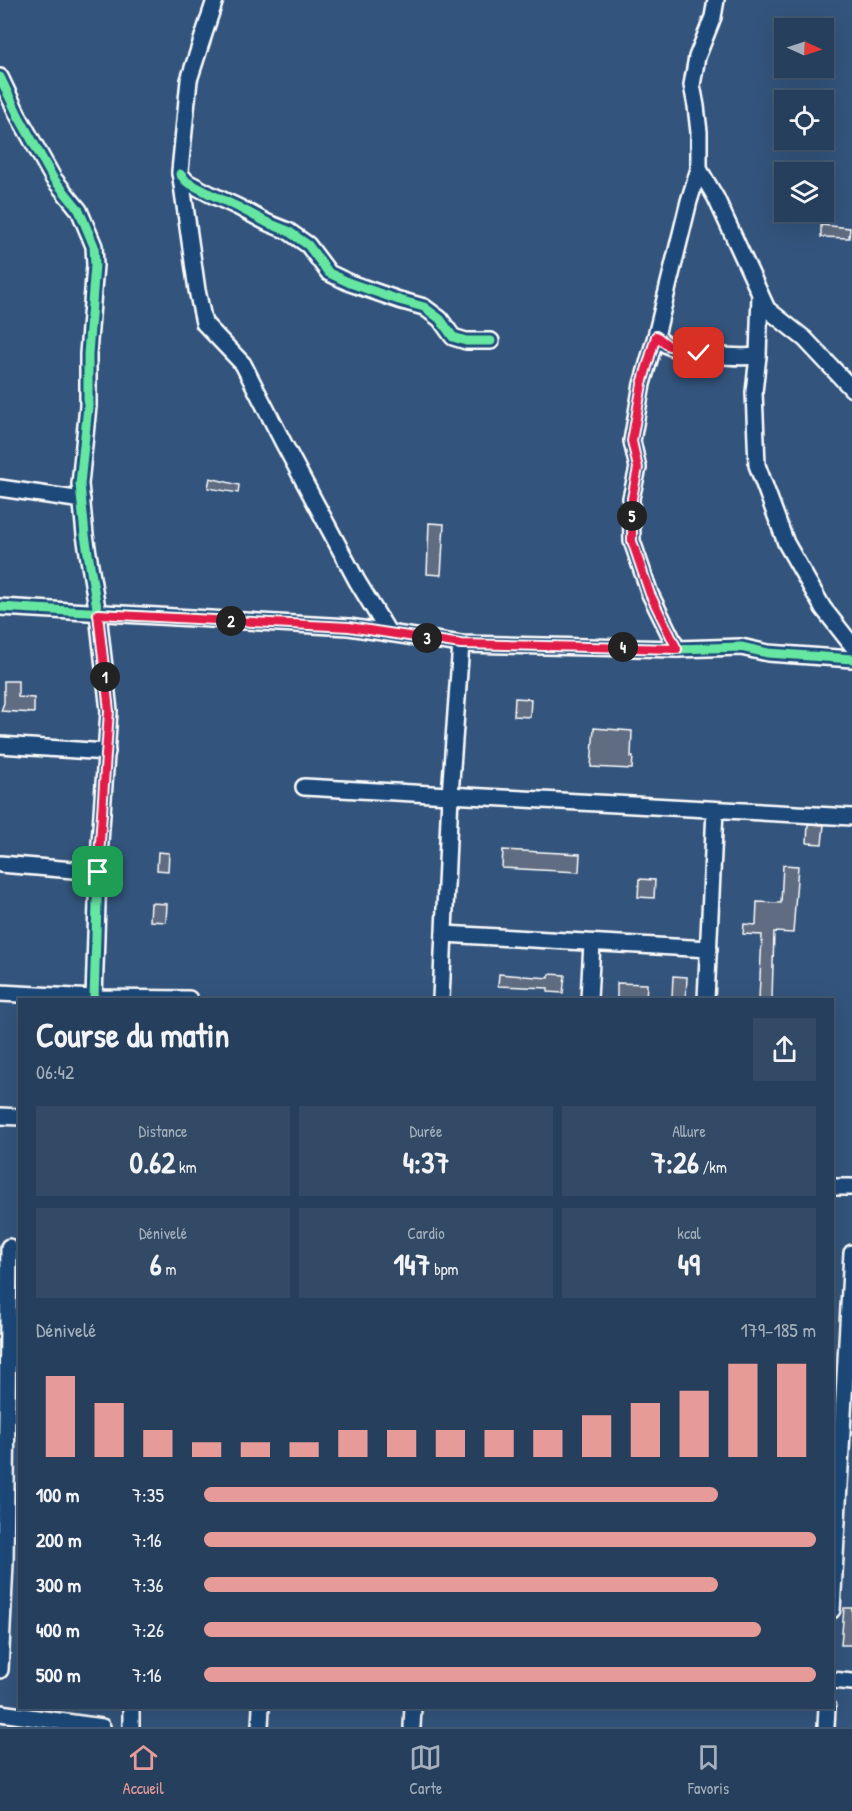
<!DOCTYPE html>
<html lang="fr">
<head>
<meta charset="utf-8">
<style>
	:root { --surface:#263f5d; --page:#324a66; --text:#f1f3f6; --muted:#a4afbc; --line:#425872; --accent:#e69b98 }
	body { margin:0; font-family:"Patrick Hand",sans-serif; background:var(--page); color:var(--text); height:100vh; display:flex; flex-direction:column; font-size:22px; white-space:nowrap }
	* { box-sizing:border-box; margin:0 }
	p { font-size:20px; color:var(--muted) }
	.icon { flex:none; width:33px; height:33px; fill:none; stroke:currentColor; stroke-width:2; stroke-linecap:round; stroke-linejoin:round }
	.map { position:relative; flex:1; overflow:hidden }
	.drawer { position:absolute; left:18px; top:998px; width:816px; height:711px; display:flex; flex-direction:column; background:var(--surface); border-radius:0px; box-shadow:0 6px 24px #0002,0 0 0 2px var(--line) }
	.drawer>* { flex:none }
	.needle { width:39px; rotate:93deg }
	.buttons { position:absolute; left:774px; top:18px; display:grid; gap:12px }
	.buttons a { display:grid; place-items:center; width:60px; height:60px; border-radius:0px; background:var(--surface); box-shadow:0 6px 24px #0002,0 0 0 2px var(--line); font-size:30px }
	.pin { position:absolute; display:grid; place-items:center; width:51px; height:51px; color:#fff; margin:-26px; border-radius:12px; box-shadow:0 3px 9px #0006 }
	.km { position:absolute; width:30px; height:30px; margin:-15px; border-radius:50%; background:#222; color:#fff; font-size:16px; line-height:30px; text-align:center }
	.round { display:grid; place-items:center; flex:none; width:63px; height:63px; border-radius:0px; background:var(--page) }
	.headline { display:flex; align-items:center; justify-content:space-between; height:102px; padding:0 18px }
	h1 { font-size:33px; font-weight:700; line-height:45px }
	.metrics { display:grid; grid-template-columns:repeat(3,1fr); gap:9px; height:102px; padding:6px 18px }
	.metrics div { display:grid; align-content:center; border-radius:0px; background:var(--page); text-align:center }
	.metrics b { font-size:30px; font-weight:700 }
	.metrics small { font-size:16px; font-weight:400 }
	.metrics p { font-size:16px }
	.chart { height:168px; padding:12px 18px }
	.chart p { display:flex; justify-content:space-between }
	.chart svg { width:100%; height:108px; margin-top:6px; stroke:var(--accent); stroke-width:6 }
	ul { padding:0 18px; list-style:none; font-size:20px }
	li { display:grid; grid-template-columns:96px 72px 1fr; align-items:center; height:45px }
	li i { height:15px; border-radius:8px; background:var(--accent) }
	.dock { display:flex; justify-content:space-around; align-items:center; height:84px; border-top:2px solid var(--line); background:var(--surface); font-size:16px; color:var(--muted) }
	.dock a { display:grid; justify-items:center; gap:3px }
	.dock .active { color:var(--accent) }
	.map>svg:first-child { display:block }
</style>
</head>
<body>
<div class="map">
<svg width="852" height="1727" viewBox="0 0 852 1727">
	<rect width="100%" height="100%" fill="#33547c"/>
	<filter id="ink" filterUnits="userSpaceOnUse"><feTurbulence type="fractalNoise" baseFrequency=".0167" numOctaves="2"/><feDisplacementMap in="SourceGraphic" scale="12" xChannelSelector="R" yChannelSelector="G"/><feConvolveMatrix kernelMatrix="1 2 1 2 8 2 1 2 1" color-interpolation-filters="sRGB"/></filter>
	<g filter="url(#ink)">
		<g fill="#616c81" stroke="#fff" stroke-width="1.5">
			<polygon points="821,225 850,228 849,238 821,237"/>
			<polygon points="210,478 239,485 238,493 208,488"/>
			<polygon points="429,523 444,524 441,575 427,574"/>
			<polygon points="4,681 18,681 18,697 34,698 34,713 1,711 4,703"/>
			<polygon points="515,698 531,699 530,717 514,716"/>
			<polygon points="594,728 632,731 631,757 633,757 632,769 591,767"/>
			<polygon points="808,824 824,825 822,844 807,843"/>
			<polygon points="503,850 580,854 579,872 502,868"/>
			<polygon points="158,852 169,853 168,871 157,870"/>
			<polygon points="783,865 798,866 793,933 774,932 772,999 759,999 762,935 743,934 744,924 756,925 757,902 781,903"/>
			<polygon points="639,879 655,880 654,898 638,897"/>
			<polygon points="151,903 167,904 166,922 150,921"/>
			<polygon points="499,974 549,978 549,974 565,975 563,993 548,992 548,988 498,986"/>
			<polygon points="673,976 687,977 686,999 672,998"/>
			<polygon points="617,983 647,984 646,999 617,999"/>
			<polygon points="844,1608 852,1608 852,1645 841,1645"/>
		</g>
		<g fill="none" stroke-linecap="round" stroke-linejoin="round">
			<defs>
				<g id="minor">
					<polyline points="215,0 189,80 180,171 197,290 204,323 243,364 284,444 357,581 388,632"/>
					<polyline points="0,77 19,117 53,178 79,210 94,246 95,265 88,354 88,406 80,484 85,535 98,614 109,711 98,872 94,999"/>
					<polyline points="699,169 716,198 767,309 805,339 852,389"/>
					<polyline points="180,174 187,182 210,194 238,207 268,223 288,231 308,245 329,273 350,283 399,300 424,307 440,319 453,337 466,341 491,341"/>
					<polyline points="760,294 758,356 754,392 757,465 786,543 823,608 852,645"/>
					<path d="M656 336C659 339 663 343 667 345 683 355 738 358 758 356"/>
					<polyline points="0,488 82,500"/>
					<polyline points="0,607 349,627 461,644 677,649 741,647 768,653 852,659"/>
					<polyline points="677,649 650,594 632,541 631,498 638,468 632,441 642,384 656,336 689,201 699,169 699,132 696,106 692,85 697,57 713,17 716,0"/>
					<polyline points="0,745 107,752"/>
					<polyline points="304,787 852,817"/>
					<polyline points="0,864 98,872"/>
					<polyline points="444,934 709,949"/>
					<polyline points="0,993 94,998 189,999"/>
					<polyline points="441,999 450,795 461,644"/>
					<polyline points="589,999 592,943"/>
					<polyline points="706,999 715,810"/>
					<polyline points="0,1116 20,1117"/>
					<polyline points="832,1187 852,1187"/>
					<polyline points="832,1610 852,1253"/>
					<polyline points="0,1670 5,1563 9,1247"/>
					<polyline points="832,1680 852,1682"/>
					<polyline points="0,1713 102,1727"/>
					<polyline points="131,1727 131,1707"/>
					<polyline points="260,1727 261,1707"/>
					<polyline points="412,1727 413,1707"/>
					<polyline points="826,1727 827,1707"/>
				</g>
			</defs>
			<use href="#minor" stroke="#fff" stroke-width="20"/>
			<use href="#minor" stroke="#1f4a7a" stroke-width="15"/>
			<defs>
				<g id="cycleway">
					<polyline points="0,77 19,117 53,178 79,210 94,246 95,265 88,354 88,406 80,484 85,535 98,614 109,711 98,872 94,999"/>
					<polyline points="180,174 187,182 210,194 238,207 268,223 288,231 308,245 329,273 350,283 399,300 424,307 440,319 453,337 466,341 491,341"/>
					<polyline points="0,607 349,627 461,644 677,649 741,647 768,653 852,659"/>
				</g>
			</defs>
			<use href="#cycleway" stroke="#1f4a7a" stroke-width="13"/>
			<use href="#cycleway" stroke="#66e7a1" stroke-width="9"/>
		</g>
	</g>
	<g fill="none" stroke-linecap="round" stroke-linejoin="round" filter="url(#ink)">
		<defs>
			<polyline id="route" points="98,872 109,711 98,614 349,627 461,644 677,649 650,594 632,541 632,498 638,468 632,441 642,384 656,336 669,346 699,353"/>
		</defs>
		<use href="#route" stroke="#fff" stroke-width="12"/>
		<use href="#route" stroke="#e11d48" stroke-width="8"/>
	</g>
</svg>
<div class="buttons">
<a><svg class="needle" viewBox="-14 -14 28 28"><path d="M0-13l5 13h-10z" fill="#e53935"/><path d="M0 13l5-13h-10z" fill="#a4afbc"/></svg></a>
<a><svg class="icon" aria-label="locate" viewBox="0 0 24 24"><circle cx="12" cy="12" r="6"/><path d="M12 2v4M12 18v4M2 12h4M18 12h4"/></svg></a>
<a><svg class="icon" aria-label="layers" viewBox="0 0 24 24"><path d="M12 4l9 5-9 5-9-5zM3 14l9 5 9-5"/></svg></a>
</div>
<div class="pin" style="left:98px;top:872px;background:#1e9e55"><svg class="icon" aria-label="arrive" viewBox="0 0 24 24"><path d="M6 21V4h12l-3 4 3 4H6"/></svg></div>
<div class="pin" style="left:699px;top:353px;background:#d93025"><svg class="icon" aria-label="check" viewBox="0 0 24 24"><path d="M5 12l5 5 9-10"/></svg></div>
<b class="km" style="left:105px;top:677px">1</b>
<b class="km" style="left:231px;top:621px">2</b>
<b class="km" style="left:427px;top:638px">3</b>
<b class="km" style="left:623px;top:647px">4</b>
<b class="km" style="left:632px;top:516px">5</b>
<section class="drawer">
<div class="headline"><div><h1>Course du matin</h1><p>06:42</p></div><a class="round"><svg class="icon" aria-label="share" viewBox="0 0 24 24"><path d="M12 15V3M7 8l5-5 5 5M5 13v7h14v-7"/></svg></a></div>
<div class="metrics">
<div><p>Distance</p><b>0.62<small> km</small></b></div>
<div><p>Durée</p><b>4:37</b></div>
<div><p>Allure</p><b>7:26<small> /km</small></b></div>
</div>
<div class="metrics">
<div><p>Dénivelé</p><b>6<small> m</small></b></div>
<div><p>Cardio</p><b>147<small> bpm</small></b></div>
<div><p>kcal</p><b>49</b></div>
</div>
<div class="chart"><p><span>Dénivelé</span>179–185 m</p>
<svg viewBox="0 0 160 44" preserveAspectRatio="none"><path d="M5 44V11M15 44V22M25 44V33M35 44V38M45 44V38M55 44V38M65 44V33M75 44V33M85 44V33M95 44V33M105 44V33M115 44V27M125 44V22M135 44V17M145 44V6M155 44V6"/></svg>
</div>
<ul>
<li><b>100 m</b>7:35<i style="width:84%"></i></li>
<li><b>200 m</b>7:16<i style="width:100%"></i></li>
<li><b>300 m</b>7:36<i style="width:84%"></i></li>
<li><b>400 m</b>7:26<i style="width:91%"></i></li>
<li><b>500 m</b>7:16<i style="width:100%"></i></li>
</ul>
</section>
</div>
<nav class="dock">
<a class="active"><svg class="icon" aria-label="home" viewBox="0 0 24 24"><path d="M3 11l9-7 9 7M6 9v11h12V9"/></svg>Accueil</a>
<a><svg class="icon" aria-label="map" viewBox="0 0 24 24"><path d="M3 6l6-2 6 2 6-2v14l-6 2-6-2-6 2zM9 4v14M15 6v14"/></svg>Carte</a>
<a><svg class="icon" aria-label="saved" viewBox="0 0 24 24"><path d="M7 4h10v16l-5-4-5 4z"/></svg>Favoris</a>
</nav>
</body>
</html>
